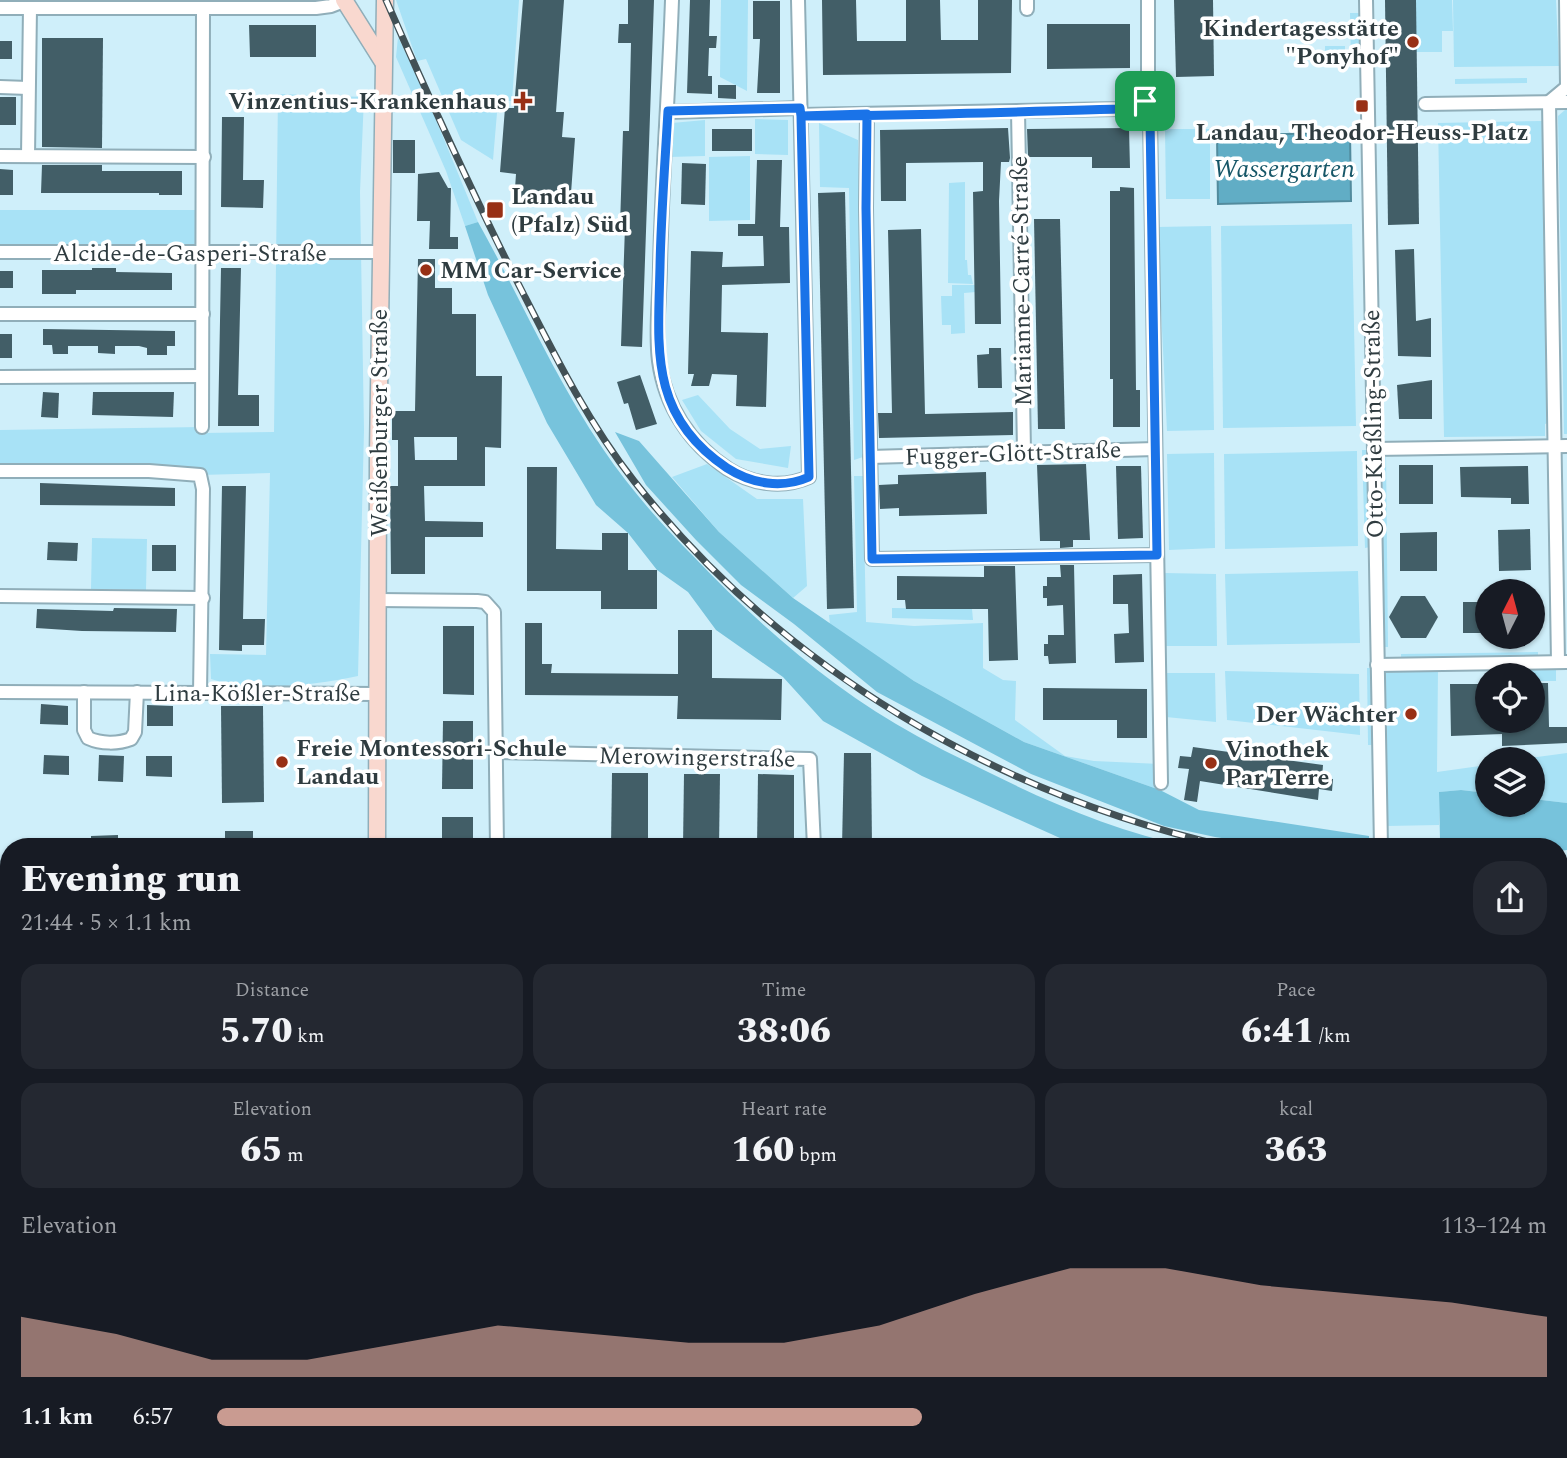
<!DOCTYPE html>
<html lang="en">
<head>
<meta charset="utf-8">
<style>
	:root { --surface:#171b24; --page:#242831; --text:#f1f3f6; --muted:#9ea1a6; --accent:#c99b91 }
	body { margin:0; font-family:Spectral,serif; background:var(--page); color:var(--text); height:100vh; display:flex; flex-direction:column; font-size:26px; white-space:nowrap }
	* { box-sizing:border-box; margin:0 }
	p { font-size:23px; color:var(--muted) }
	.icon { flex:none; width:38px; height:38px; fill:none; stroke:currentColor; stroke-width:2; stroke-linecap:round; stroke-linejoin:round }
	.map { position:relative; flex:1; overflow:hidden }
	.details { position:absolute; left:0px; top:838px; width:1568px; height:621px; display:flex; flex-direction:column; background:var(--surface); border-radius:28px 28px 0 0; box-shadow:0 2px 5px #0004 }
	.details>* { flex:none }
	.needle { width:46px; rotate:6deg }
	.fabs { position:absolute; left:1475px; top:579px; display:grid; gap:14px }
	.fabs a { display:grid; place-items:center; width:70px; height:70px; border-radius:50%; background:var(--surface); box-shadow:0 2px 5px #0004; font-size:35px }
	.pin { position:absolute; display:grid; place-items:center; width:60px; height:60px; color:#fff; margin:-30px; border-radius:14px; box-shadow:0 4px 10px #0006 }
	.round { display:grid; place-items:center; flex:none; width:74px; height:74px; border-radius:28px; background:var(--page) }
	.headline { display:flex; align-items:center; justify-content:space-between; height:119px; padding:0 21px }
	h1 { font-size:38px; font-weight:800; line-height:52px }
	.figures { display:grid; grid-template-columns:repeat(3,1fr); gap:10px; height:119px; padding:7px 21px }
	.figures div { display:grid; align-content:center; border-radius:18px; background:var(--page); text-align:center }
	.figures b { font-size:35px; font-weight:800 }
	.figures small { font-size:19px; font-weight:400 }
	.figures p { font-size:19px }
	.chart { height:196px; padding:14px 21px }
	.chart p { display:flex; justify-content:space-between }
	.chart svg { width:100%; height:126px; margin-top:7px; fill:var(--accent); opacity:.7 }
	ul { padding:0 21px; list-style:none; font-size:23px }
	li { display:grid; grid-template-columns:112px 84px 1fr; align-items:center; height:52px }
	li i { height:18px; border-radius:9px; background:var(--accent) }
	.map>svg:first-child { display:block }
</style>
</head>
<body>
<div class="map">
<svg width="1567" height="1458" viewBox="0 0 1567 1458">
	<rect width="100%" height="100%" fill="#cfeffa"/>
	<g fill="#a8e2f6">
		<polygon points="396,0 519,0 512,101 498,101 493,160 461,140 426,59 417,61"/>
		<polygon points="721,0 748,0 747,91 720,77"/>
		<polygon points="1416,0 1452,0 1453,31 1442,31 1442,52 1416,52"/>
		<polygon points="1453,0 1556,0 1559,66 1454,67"/>
		<polygon points="1350,13 1360,13 1361,65 1351,65"/>
		<polygon points="398,37 427,98 478,222 465,226 446,171 396,57"/>
		<rect x="1325" y="46" width="20" height="19"/>
		<polygon points="1527,78 1527,83 1455,84 1455,79"/>
		<path d="M278 94 364 97 360 192 364 430 358 676C316 685 253 693 211 679L210 654 266 655 270 473 200 475 0 471V430L202 427V433L274 432Z"/>
		<polygon points="1565,110 1567,110 1567,434 1564,434 1558,116"/>
		<polygon points="755,119 788,120 788,155 755,154"/>
		<polygon points="705,120 705,156 669,157 672,123"/>
		<polygon points="1543,121 1548,423 1545,424 1545,436 1444,437 1438,123"/>
		<polygon points="819,123 858,140 863,457 854,460 849,188 820,187"/>
		<polygon points="1165,129 1210,129 1210,199 1166,199"/>
		<polygon points="750,156 750,220 709,221 709,157"/>
		<polygon points="965,182 965,260 967,260 968,275 971,275 973,284 948,283 949,183"/>
		<polygon points="0,210 204,210 203,252 0,252"/>
		<polygon points="1352,224 1356,426 1223,428 1221,226"/>
		<polygon points="1211,226 1214,430 1167,431 1157,227"/>
		<polygon points="952,285 975,285 976,292 964,293 965,333 951,334 951,325 942,325 941,296 952,296"/>
		<polygon points="698,395 730,429 760,449 791,446 788,468 736,459 701,431 682,400"/>
		<polygon points="1362,450 1367,450 1370,547 1365,548"/>
		<polygon points="1357,451 1358,546 1225,549 1224,454"/>
		<polygon points="1382,451 1386,451 1388,647 1384,647"/>
		<polygon points="1214,453 1215,548 1169,550 1167,454"/>
		<polygon points="707,464 757,499 803,499 807,586 793,598 719,532 672,477"/>
		<polygon points="854,476 863,476 866,622 914,626 983,623 983,668 1003,680 1016,681 1015,720 1065,756 1094,761 1160,764 1160,790 1024,742 914,681 830,625 829,615 857,612"/>
		<polygon points="92,538 147,539 146,590 91,589"/>
		<polygon points="1358,571 1360,643 1227,645 1225,574"/>
		<polygon points="1164,573 1216,574 1217,646 1165,646"/>
		<polygon points="892,608 972,609 973,620 892,618"/>
		<polygon points="1538,652 1538,656 1401,658 1401,654"/>
		<polygon points="1367,668 1371,668 1372,745 1368,745"/>
		<polygon points="1556,668 1556,681 1533,681 1533,676 1515,675 1515,669"/>
		<polygon points="1383,669 1438,669 1437,772 1487,765 1487,793 1461,790 1439,792 1439,825 1387,826"/>
		<polygon points="1225,671 1359,674 1360,735 1227,720"/>
		<polygon points="1166,673 1215,673 1216,722 1166,717"/>
		<polygon points="1567,753 1567,803 1533,799 1533,760 1523,759"/>
		<polygon points="1559,1017 1561,1021 1567,1020 1567,1458 1450,1458 1450,1451 1559,1451"/>
		<polygon points="542,1451 583,1453 584,1451 643,1451 641,1458 541,1458"/>
		<polygon points="721,1451 914,1451 913,1458 740,1458"/>
		<polygon points="1300,1451 1385,1451 1385,1458 1301,1458"/>
	</g>
	<g fill="#77c3dc">
		<path d="M478 222C520 297 554 377 603 449 630 489 661 524 695 558 760 626 833 690 917 736 940 749 964 760 988 772 1052 804 1119 832 1190 847H1080L922 776 823 721 783 677 716 630 688 592 657 570 628 533 596 505 547 423 488 295 465 226Z"/>
		<polygon points="615,432 639,441 719,532 793,598 914,681 1024,742 1160,790 1199,810 1369,836 1369,847 1281,847 1215,837 1164,826 1031,774 877,692 794,624 741,585 696,540 646,485"/>
		<polygon points="1461,790 1487,793 1488,805 1533,805 1533,799 1567,803 1567,850 1559,851 1559,847 1393,847 1393,841 1440,840 1439,792"/>
		<polygon points="0,1216 9,1218 9,1420 0,1420"/>
		<polygon points="1567,1259 1567,1321 1559,1319 1559,1263"/>
		<polygon points="643,1451 721,1451 740,1458 641,1458"/>
	</g>
	<polygon fill="#61adc5" stroke="#528b9d" stroke-width="2" points="1350,132 1351,201 1218,204 1217,136"/>
	<g fill="none" stroke-linecap="round" stroke-linejoin="round">
		<g stroke="#528b9d" stroke-width="4.5">
			<polyline points="1559,1280 1567,1275"/>
			<polyline points="0,1337 9,1337"/>
			<polyline points="1292,1451 1326,1451"/>
		</g>
	</g>
	<g fill="#425e67" fill-rule="evenodd">
		<polygon points="523,0 564,0 556,112 564,112 562,137 575,138 570,207 514,203 516,174 500,172 505,108 514,108"/>
		<polygon points="628,0 654,0 642,347 621,346 625,226 620,226 623,131 629,131 631,43 618,43 619,24 628,24"/>
		<polygon points="690,0 710,0 709,36 717,36 716,48 709,48 708,76 712,76 712,94 687,93"/>
		<polygon points="822,0 856,0 857,41 906,41 906,0 940,0 941,40 978,40 978,0 1012,0 1011,73 823,75"/>
		<polygon points="1174,0 1213,0 1214,76 1176,77"/>
		<polygon points="1385,0 1416,0 1419,224 1388,225"/>
		<polygon points="753,1 780,1 780,93 757,93 760,39 753,39"/>
		<polygon points="1047,24 1130,24 1130,68 1047,69"/>
		<polygon points="249,25 316,25 316,57 250,57"/>
		<polygon points="42,38 103,38 102,148 42,147"/>
		<rect x="0" y="41" width="12" height="18"/>
		<polygon points="718,85 736,85 736,99 718,98"/>
		<rect x="0" y="97" width="16" height="28"/>
		<polygon points="222,117 244,117 243,180 264,180 263,208 221,207"/>
		<polygon points="1008,128 1010,158 1009,162 1001,162 999,201 1001,324 975,324 973,192 983,191 983,162 906,163 906,201 881,201 880,130"/>
		<polygon points="1129,128 1130,168 1092,168 1092,157 1028,157 1027,129"/>
		<rect x="712" y="129" width="40" height="22"/>
		<rect x="393" y="140" width="22" height="33"/>
		<polygon points="757,160 782,160 780,227 789,227 790,283 722,285 721,332 768,333 766,407 736,406 737,375 712,374 709,386 691,386 694,374 688,374 691,251 723,252 722,267 764,266 763,236 738,236 738,224 755,224"/>
		<polygon points="682,163 706,164 705,205 681,204"/>
		<polygon points="42,165 102,165 102,171 182,171 182,195 159,195 159,193 41,193"/>
		<polygon points="0,169 13,170 13,195 0,195"/>
		<polygon points="439,172 448,188 451,188 450,237 458,237 458,249 429,249 430,221 417,221 418,174"/>
		<polygon points="1120,187 1134,188 1136,390 1140,390 1140,427 1113,427 1113,379 1110,379 1110,191 1120,191"/>
		<polygon points="845,192 854,608 827,609 818,193"/>
		<polygon points="1034,219 1060,219 1065,429 1038,429"/>
		<polygon points="921,229 925,414 1013,412 1013,435 879,438 878,413 892,413 888,230"/>
		<polygon points="1414,249 1416,321 1431,318 1431,357 1398,356 1395,250"/>
		<path d="M418 259H435V288H452V314H476V376H502L501 448 485 447V486H424L425 521 483 522V537H425V574H391L390 486H398V440H392V411H415ZM414 437H457V460H415Z"/>
		<polygon points="92,268 116,268 116,272 172,273 172,290 76,290 76,294 42,294 42,270 92,270"/>
		<polygon points="221,268 241,268 238,395 259,395 259,426 218,426"/>
		<rect x="0" y="271" width="13" height="17"/>
		<polygon points="43,329 175,331 175,346 167,346 167,355 147,355 147,348 139,346 115,346 115,354 98,353 98,346 68,346 68,354 53,354 52,345 43,345"/>
		<rect x="0" y="334" width="12" height="24"/>
		<polygon points="989,348 1001,348 1002,388 978,388 977,355 989,354"/>
		<polygon points="640,375 657,424 636,430 628,403 624,404 617,382"/>
		<polygon points="1432,380 1432,419 1399,419 1397,385"/>
		<polygon points="43,392 59,393 58,418 41,417"/>
		<polygon points="93,392 174,392 173,417 92,415"/>
		<polygon points="1086,464 1090,540 1073,540 1073,547 1060,548 1060,541 1040,541 1037,465"/>
		<rect x="1399" y="465" width="34" height="39"/>
		<polygon points="1116,466 1141,466 1143,538 1118,539"/>
		<polygon points="1528,466 1529,504 1511,504 1511,498 1461,497 1460,467"/>
		<polygon points="527,467 557,467 556,549 602,550 602,533 628,533 628,570 657,570 657,609 601,609 601,591 527,591"/>
		<polygon points="986,472 987,514 899,516 899,508 880,509 879,485 898,484 898,475"/>
		<polygon points="40,483 175,488 175,506 40,505"/>
		<polygon points="222,486 246,486 243,619 265,619 264,645 242,645 242,651 219,650"/>
		<polygon points="1530,529 1531,570 1499,571 1498,530"/>
		<polygon points="1437,532 1437,571 1400,571 1400,533"/>
		<polygon points="48,542 78,543 77,561 47,560"/>
		<rect x="152" y="545" width="24" height="26"/>
		<polygon points="1060,565 1074,565 1076,663 1049,664 1048,656 1044,656 1044,644 1048,644 1048,635 1064,635 1063,605 1047,606 1047,598 1043,598 1043,586 1047,586 1047,577 1061,577"/>
		<polygon points="984,566 1015,566 1018,660 989,661 988,609 906,609 905,600 897,600 897,576 984,577"/>
		<polygon points="1142,574 1144,662 1115,663 1114,634 1129,633 1128,604 1113,604 1113,575"/>
		<polygon points="1401,596 1425,596 1438,617 1426,638 1401,638 1389,617"/>
		<rect x="1463" y="602" width="25" height="31"/>
		<polygon points="114,608 177,609 176,632 82,631 36,628 37,609 113,611"/>
		<polygon points="525,623 542,623 542,664 552,664 551,673 678,674 678,630 712,630 712,678 782,679 781,720 677,719 678,696 525,695"/>
		<polygon points="443,626 474,626 474,695 443,694"/>
		<polygon points="1533,683 1548,683 1549,727 1567,727 1567,743 1502,746 1502,734 1451,736 1450,684 1488,684 1488,721 1533,721"/>
		<polygon points="1043,688 1147,689 1147,738 1117,738 1117,720 1043,720"/>
		<polygon points="41,704 68,706 68,725 40,724"/>
		<polygon points="147,705 173,706 173,726 147,726"/>
		<polygon points="221,706 263,706 264,802 222,803"/>
		<polygon points="443,721 473,721 473,789 442,789"/>
		<polygon points="1193,747 1323,765 1322,778 1333,779 1332,791 1319,789 1318,800 1200,781 1197,802 1184,800 1189,769 1178,768 1180,756 1191,757"/>
		<polygon points="844,753 871,753 872,847 842,847"/>
		<polygon points="44,755 69,756 69,775 43,774"/>
		<polygon points="99,755 124,756 123,782 98,781"/>
		<polygon points="146,756 172,756 172,777 146,776"/>
		<polygon points="612,773 648,773 648,847 611,847"/>
		<polygon points="684,774 720,774 719,847 683,847"/>
		<polygon points="758,774 794,775 794,847 757,847"/>
		<rect x="442" y="817" width="31" height="30"/>
		<rect x="225" y="831" width="28" height="16"/>
		<polygon points="118,835 118,847 91,847 91,836"/>
	</g>
	<g fill="none" stroke-linecap="round" stroke-linejoin="round">
		<defs>
			<g id="street">
				<path d="M672 0C669 88 662 177 660 265 660 296 655 330 659 361 665 406 690 444 728 469 752 484 782 489 809 477L798 0"/>
				<polyline points="1027,0 1027,9"/>
				<polyline points="1148,0 1148,85 1145,101 1150,118 1161,783"/>
				<polyline points="1366,0 1381,847"/>
				<polyline points="0,8 316,8 331,6 344,1"/>
				<polyline points="0,87 28,88"/>
				<polyline points="1425,104 1567,102"/>
				<polyline points="1018,111 1024,451"/>
				<polyline points="668,112 800,108"/>
				<polyline points="867,114 866,208 872,559 1157,555"/>
				<polyline points="801,115 1118,109 1134,107 1145,101"/>
				<polyline points="0,156 204,157"/>
				<polyline points="28,156 30,8"/>
				<polyline points="0,252 381,252"/>
				<polyline points="0,314 203,314"/>
				<polyline points="0,377 202,376"/>
				<polyline points="202,427 203,10"/>
				<polyline points="1374,449 1567,446"/>
				<polyline points="870,457 1155,449"/>
				<polyline points="0,471 149,471 200,475 203,489 200,693"/>
				<polyline points="0,596 203,598"/>
				<polyline points="378,600 477,601 485,602 494,612 497,847"/>
				<polyline points="1558,662 1549,102 1567,87 1566,0"/>
				<polyline points="1377,665 1567,662"/>
				<polyline points="0,692 378,694"/>
				<path d="M84 692V730L88 738C101 744 118 744 131 739L135 732 137 692"/>
				<polyline points="496,752 810,759 814,847"/>
				<polyline points="0,917 9,917"/>
				<polyline points="1559,923 1567,922"/>
				<polyline points="0,1030 9,1030"/>
				<polyline points="0,1216 9,1218"/>
			</g>
			<g id="secondary">
				<polyline points="344,0 383,62"/>
				<polyline points="377,847 378,456 385,0"/>
				<polyline points="380,1451 380,1458"/>
			</g>
		</defs>
		<use href="#street" stroke="#90aeb9" stroke-width="16"/>
		<use href="#secondary" stroke="#90aeb9" stroke-width="19"/>
		<use href="#street" stroke="#fff" stroke-width="12"/>
		<use href="#secondary" stroke="#f9d8cf" stroke-width="16"/>
		<defs>
			<g id="rail">
				<path d="M386 0C430 100 475 200 525 297 557 360 590 425 634 481 782 669 997 795 1229 847"/>
				<polyline points="1559,863 1567,862"/>
			</g>
		</defs>
		<use href="#rail" stroke="#425156" stroke-width="7"/>
		<use href="#rail" stroke="#fff" stroke-width="4.5" stroke-dasharray="13" stroke-linecap="butt"/>
	</g>
	<g fill="none" stroke-linecap="round" stroke-linejoin="round">
		<defs>
			<path id="route" d="M1145 101 1134 107 1118 109C1013 112 907 116 801 116L809 477C782 489 752 484 727 468 649 416 658 349 660 267 661 215 665 163 668 111L800 108 801 116 867 114 866 208 872 559 1157 555 1150 118 1145 101"/>
		</defs>
		<use href="#route" stroke="#fff" stroke-width="14"/>
		<use href="#route" stroke="#1a73e8" stroke-width="9"/>
	</g>
	<g fill="#983015" stroke="#fff" stroke-width="2.5">
		<circle cx="1413" cy="42" r="7"/>
		<path d="M519.5 90.5h7v7h7v7h-7v7h-7v-7h-7v-7h7z"/>
		<rect x="1355" y="99" width="14" height="14" rx="3.5"/>
		<rect x="486" y="201" width="18" height="18" rx="3.5"/>
		<circle cx="426" cy="270" r="7"/>
		<circle cx="1411" cy="714" r="7"/>
		<circle cx="282" cy="762" r="7"/>
		<circle cx="1211" cy="763" r="7"/>
	</g>
	<g text-anchor="middle" stroke-width="7" stroke-linejoin="round" paint-order="stroke">
		<g font-size="24" font-weight="bold" fill="#2f3c40" stroke="#fff" text-anchor="start">
			<text x="1399" y="36" text-anchor="end">Kindertagesstätte<tspan x="1399" dy="28">"Ponyhof"</tspan></text>
			<text x="507" y="109" text-anchor="end">Vinzentius-Krankenhaus</text>
			<text x="1362" y="140" text-anchor="middle">Landau, Theodor-Heuss-Platz</text>
			<text x="511" y="204">Landau<tspan x="511" dy="28">(Pfalz) Süd</tspan></text>
			<text x="440" y="278">MM Car-Service</text>
			<text x="1397" y="722" text-anchor="end">Der Wächter</text>
			<text x="296" y="756">Freie Montessori-Schule<tspan x="296" dy="28">Landau</tspan></text>
			<text x="1225" y="757">Vinothek<tspan x="1225" dy="28">Par Terre</tspan></text>
		</g>
		<g font-size="24" fill="#2f3c40" stroke="#fff">
			<text x="190" y="261">Alcide-de-Gasperi-Straße</text>
			<text transform="translate(1021 281) rotate(-91)" y="8">Marianne-Carré-Straße</text>
			<text transform="translate(379 423) rotate(-90)" y="8">Weißenburger Straße</text>
			<text transform="translate(1373 424) rotate(-91)" y="8">Otto-Kießling-Straße</text>
			<text transform="translate(1013 453) rotate(-2)" y="8">Fugger-Glött-Straße</text>
			<text x="257" y="701">Lina-Kößler-Straße</text>
			<text transform="translate(697 757) rotate(1)" y="8">Merowingerstraße</text>
		</g>
		<g font-size="26" font-style="italic" fill="#175768" stroke="#fff">
			<text x="1284" y="177">Wassergarten</text>
		</g>
	</g>
</svg>
<div class="fabs">
<a><svg class="needle" viewBox="-14 -14 28 28"><path d="M0-13l5 13h-10z" fill="#e53935"/><path d="M0 13l5-13h-10z" fill="#9ea1a6"/></svg></a>
<a><svg class="icon" aria-label="locate" viewBox="0 0 24 24"><circle cx="12" cy="12" r="6"/><path d="M12 2v4M12 18v4M2 12h4M18 12h4"/></svg></a>
<a><svg class="icon" aria-label="layers" viewBox="0 0 24 24"><path d="M12 4l9 5-9 5-9-5zM3 14l9 5 9-5"/></svg></a>
</div>
<div class="pin" style="left:1145px;top:101px;background:#1e9e55"><svg class="icon" aria-label="arrive" viewBox="0 0 24 24"><path d="M6 21V4h12l-3 4 3 4H6"/></svg></div>
<section class="details">
<div class="headline"><div><h1>Evening run</h1><p>21:44 · 5 × 1.1 km</p></div><a class="round"><svg class="icon" aria-label="share" viewBox="0 0 24 24"><path d="M12 15V3M7 8l5-5 5 5M5 13v7h14v-7"/></svg></a></div>
<div class="figures">
<div><p>Distance</p><b>5.70<small> km</small></b></div>
<div><p>Time</p><b>38:06</b></div>
<div><p>Pace</p><b>6:41<small> /km</small></b></div>
</div>
<div class="figures">
<div><p>Elevation</p><b>65<small> m</small></b></div>
<div><p>Heart rate</p><b>160<small> bpm</small></b></div>
<div><p>kcal</p><b>363</b></div>
</div>
<div class="chart"><p><span>Elevation</span>113–124 m</p>
<svg viewBox="0 0 160 44" preserveAspectRatio="none"><path d="M0 44V23L10 29L20 38L30 38L40 32L50 26L60 29L70 32L80 32L90 26L100 15L110 6L120 6L130 12L140 15L150 18L160 23V44z"/></svg>
</div>
<ul>
<li><b>1.1 km</b>6:57<i style="width:53%"></i></li>
</ul>
</section>
</div>
</body>
</html>
